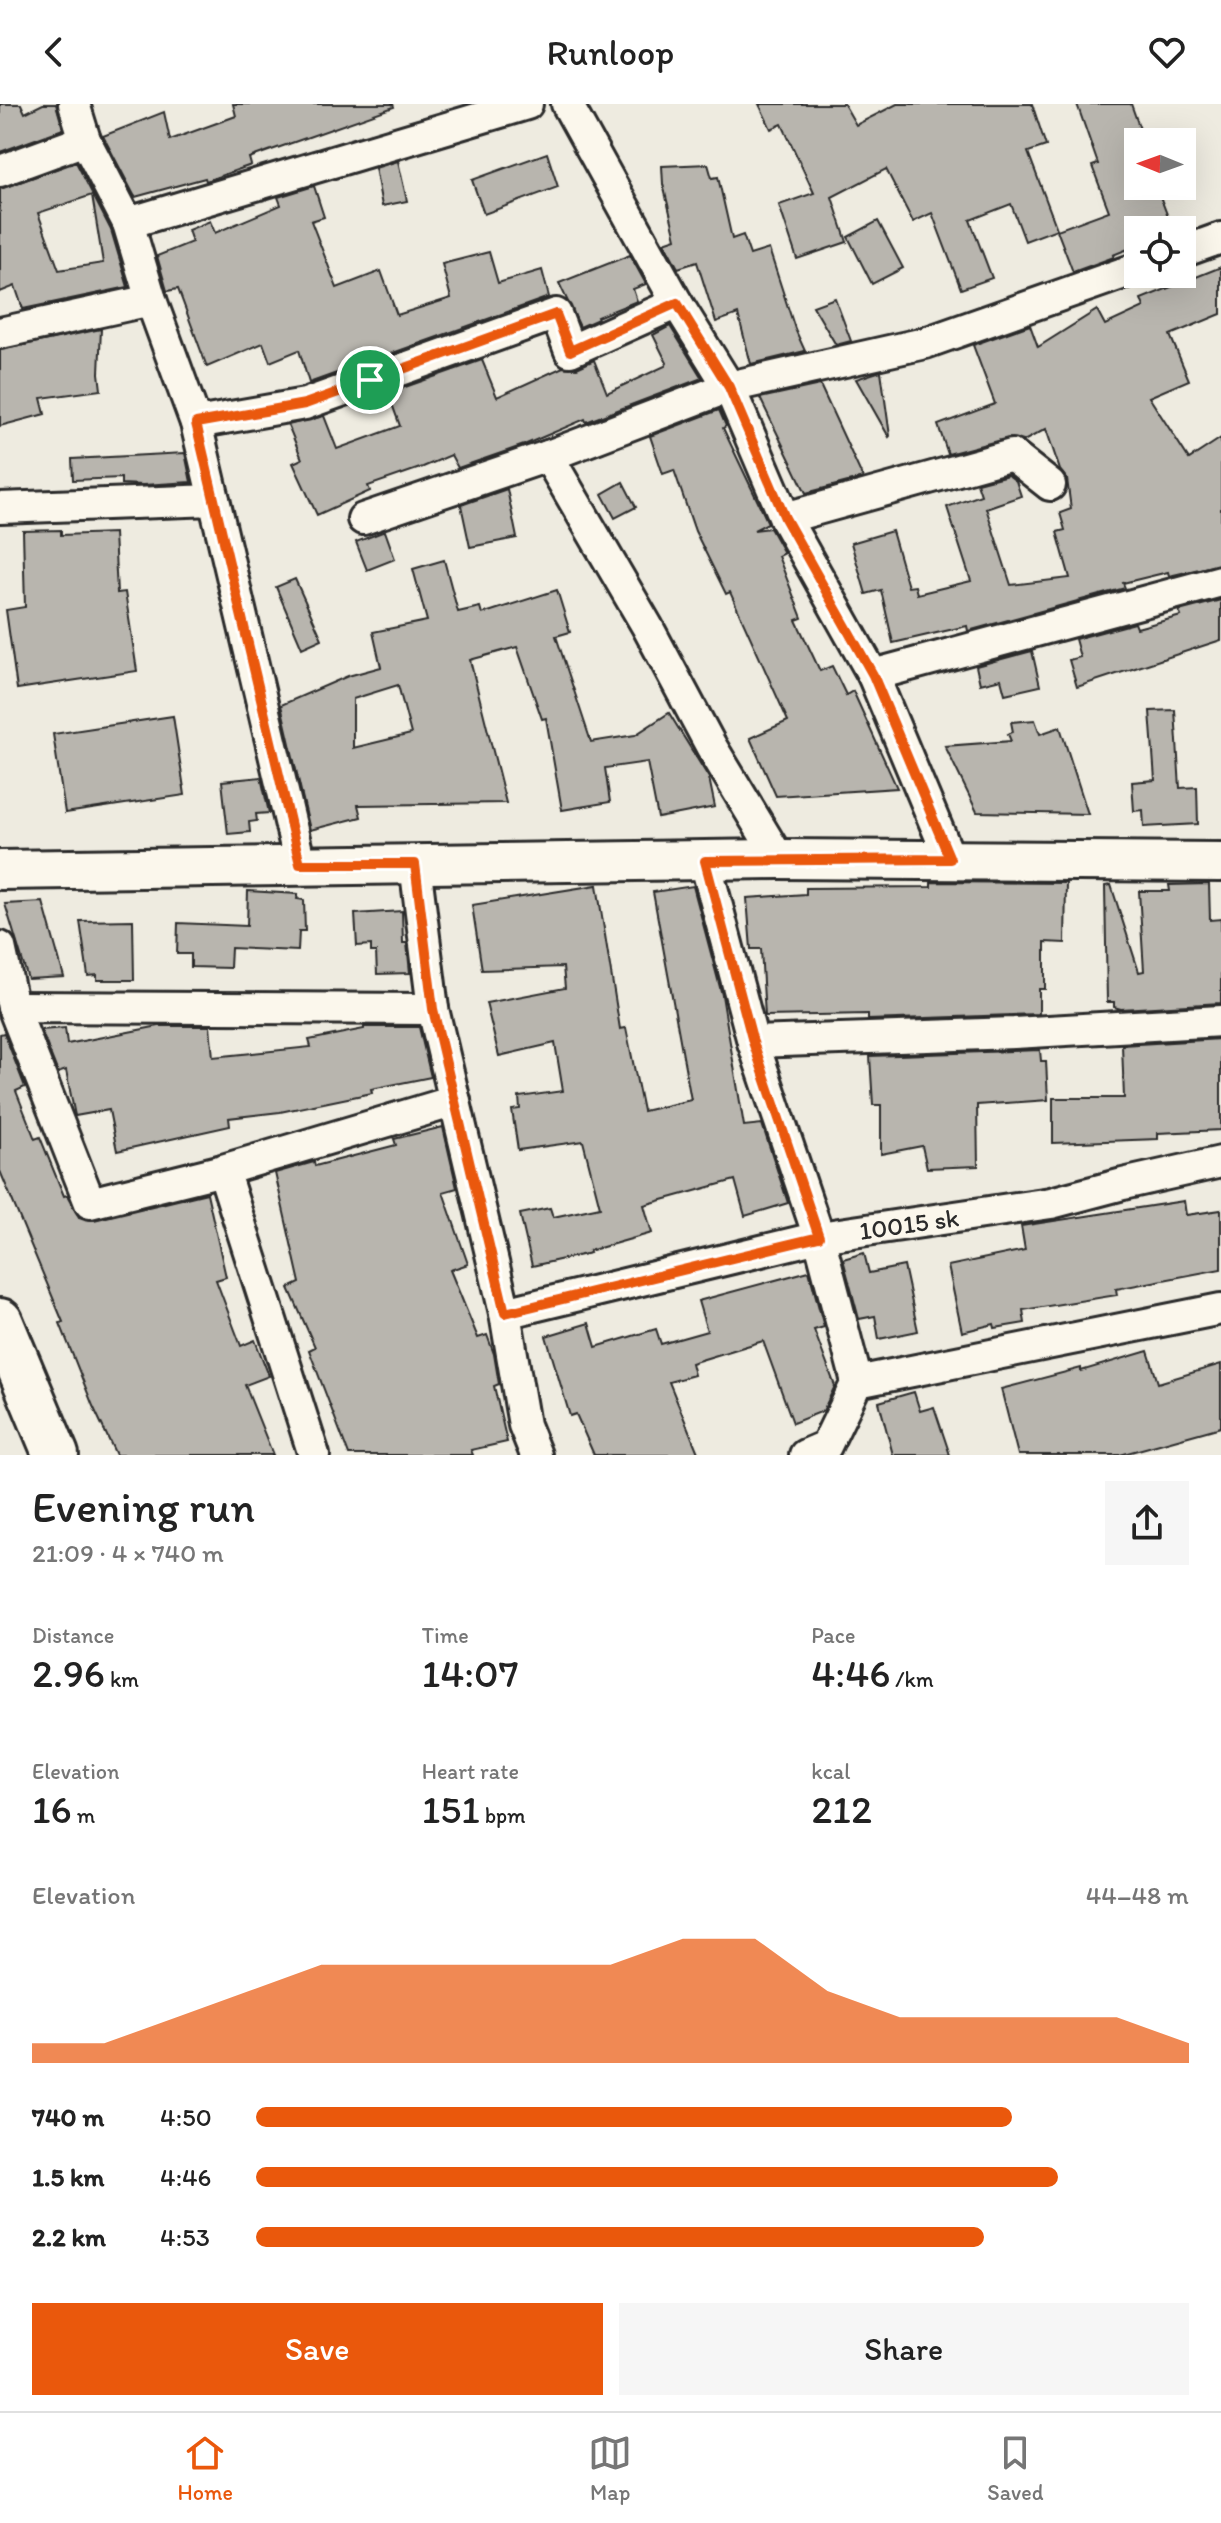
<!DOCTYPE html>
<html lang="en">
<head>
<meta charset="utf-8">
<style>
	:root { --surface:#fff; --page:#f6f6f6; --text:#222; --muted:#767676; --line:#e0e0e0; --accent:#ea580c }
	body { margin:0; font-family:Itim,sans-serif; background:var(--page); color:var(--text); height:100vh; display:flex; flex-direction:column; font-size:30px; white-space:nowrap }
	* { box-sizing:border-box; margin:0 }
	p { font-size:26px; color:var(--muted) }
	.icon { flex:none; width:44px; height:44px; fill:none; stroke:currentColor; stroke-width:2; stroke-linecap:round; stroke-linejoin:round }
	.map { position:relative; height:1351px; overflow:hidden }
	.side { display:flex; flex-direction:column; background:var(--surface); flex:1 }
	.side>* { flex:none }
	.needle { width:52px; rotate:271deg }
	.tools { position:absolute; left:1124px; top:24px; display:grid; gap:16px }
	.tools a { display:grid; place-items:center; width:72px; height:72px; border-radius:0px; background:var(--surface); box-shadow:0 8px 32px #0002; font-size:40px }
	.pin { position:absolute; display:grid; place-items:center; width:68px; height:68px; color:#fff; margin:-34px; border:4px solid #fff; border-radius:50%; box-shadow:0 2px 8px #0007 }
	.round { display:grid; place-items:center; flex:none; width:84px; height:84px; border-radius:0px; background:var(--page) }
	.overview { display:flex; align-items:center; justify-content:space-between; height:136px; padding:0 32px }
	h1 { font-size:44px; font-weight:600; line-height:60px }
	.metrics { display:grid; grid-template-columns:repeat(3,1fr); gap:12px; height:136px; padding:8px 32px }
	.metrics div { display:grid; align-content:center }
	.metrics b { font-size:40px; font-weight:600 }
	.metrics small { font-size:22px; font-weight:400 }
	.metrics p { font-size:22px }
	.chart { height:224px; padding:16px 32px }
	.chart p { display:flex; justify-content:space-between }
	.chart svg { width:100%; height:144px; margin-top:8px; fill:var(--accent); opacity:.7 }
	.action { display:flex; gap:16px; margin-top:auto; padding:16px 32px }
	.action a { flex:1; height:92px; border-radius:0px; background:var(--accent); color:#fff; font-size:32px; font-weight:600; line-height:92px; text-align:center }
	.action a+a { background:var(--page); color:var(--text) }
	ul { padding:0 32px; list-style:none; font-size:26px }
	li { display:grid; grid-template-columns:128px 96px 1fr; align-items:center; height:60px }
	li i { height:20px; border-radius:10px; background:var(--accent) }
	header { display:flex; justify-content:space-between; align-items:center; height:104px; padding:0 32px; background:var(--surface); font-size:36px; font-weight:600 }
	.menu { display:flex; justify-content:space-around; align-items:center; height:112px; border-top:2px solid var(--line); background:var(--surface); font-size:22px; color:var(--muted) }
	.menu a { display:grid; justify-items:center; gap:4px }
	.menu .selected { color:var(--accent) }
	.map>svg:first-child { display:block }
</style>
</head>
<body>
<header><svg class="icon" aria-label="back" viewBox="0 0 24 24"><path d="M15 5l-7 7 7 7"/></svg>Runloop<svg class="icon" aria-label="heart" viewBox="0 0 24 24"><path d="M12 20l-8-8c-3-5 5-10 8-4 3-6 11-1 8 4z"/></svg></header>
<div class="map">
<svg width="1221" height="1351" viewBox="0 0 1221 1351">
	<rect width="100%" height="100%" fill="#eeebe0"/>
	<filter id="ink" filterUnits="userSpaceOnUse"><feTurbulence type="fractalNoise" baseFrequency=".0125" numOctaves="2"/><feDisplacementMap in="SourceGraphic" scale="16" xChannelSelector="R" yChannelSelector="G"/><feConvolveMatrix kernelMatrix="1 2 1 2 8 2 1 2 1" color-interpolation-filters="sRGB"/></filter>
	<g filter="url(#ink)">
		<g fill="#b8b5ae" stroke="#2b2b2b" stroke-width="2" fill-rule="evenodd">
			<polygon points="0,0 21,0 25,9 43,0 56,0 63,25 0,48"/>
			<polygon points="233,0 393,0 394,3 249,54 251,61 206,77 205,74 135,93 103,32 164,8 170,36 236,12"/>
			<polygon points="759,0 844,0 856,21 897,0 1032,0 1046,42 1028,48 1057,125 1025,137 1011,100 970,116 992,174 961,185 932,109 913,118 886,65 832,93 847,138 797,155 779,101 814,89 782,20 771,25"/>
			<polygon points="1077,0 1131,0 1141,28 1138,29 1138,82 1156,82 1173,126 1138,126 1138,141 1113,151 1114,153 1073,168 1057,126 1109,107 1092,62 1098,60"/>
			<polygon points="547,49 558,83 484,110 472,76"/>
			<polygon points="398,57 407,97 382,102 375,64"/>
			<path d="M76 58 111 126 128 183 23 205 15 182 0 188V85ZM92 91 103 159 59 166 38 109Z"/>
			<polygon points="708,60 712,74 718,73 732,135 743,131 750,151 769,145 795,225 805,247 751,260 738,210 716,218 697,158 678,164 664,138 676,134 663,80 662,62"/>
			<polygon points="314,82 324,113 311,117 337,184 381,167 397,211 451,194 442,160 489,148 498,179 542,166 549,193 309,279 299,246 270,258 263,239 207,263 178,185 167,187 157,152 192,138 188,126 210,117 215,129 281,101 278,93"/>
			<polygon points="878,117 903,164 872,180 848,133"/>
			<polygon points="630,151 646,180 633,185 637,197 597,213 598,215 580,223 559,179"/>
			<polygon points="1221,163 1221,210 1170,231 1189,276 1149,293 1189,355 1221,334 1221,460 1169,472 1168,468 1123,479 1125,484 968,527 967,522 893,539 881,486 866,490 851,439 892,427 908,483 915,482 917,490 971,477 947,403 981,391 977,379 1008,371 1016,377 1021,392 986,404 1011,481 1070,474 1057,428 1065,426 1060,409 1071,405 1067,375 1060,366 1046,325 1024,337 1008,334 948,350 938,321 995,300 973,241 1030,221 1038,243 1097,206 1105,221 1144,203 1141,195"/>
			<polygon points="835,194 851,237 836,241 813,202"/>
			<polygon points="670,222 702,274 586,318 585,315 524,341 458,364 451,351 423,363 368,382 370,387 317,411 293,359 302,355 288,321 324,312 337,345 400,322 388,289 482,256 497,293 563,263 577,264 594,256 607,289 665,262 667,259 653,231"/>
			<polygon points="101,225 99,269 101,286 41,294 45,310 0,322 0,246"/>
			<polygon points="881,267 890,332 889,333 856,275"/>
			<polygon points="820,281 863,374 806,389 760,294"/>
			<polygon points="719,306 726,322 723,324 768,419 754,426 770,424 784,449 778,452 802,514 796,516 820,567 832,562 846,591 853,587 897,684 776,692 750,634 788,617 730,488 726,490 695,427 674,366 663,370 650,332"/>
			<polygon points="185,349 191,378 143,381 121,380 121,374 73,376 72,355"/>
			<polygon points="623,378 636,403 615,414 602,390"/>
			<polygon points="507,385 517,434 470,443 461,401"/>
			<polygon points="61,426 61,431 114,429 117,489 125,488 137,567 17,585 6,506 25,503 23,427"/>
			<polygon points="385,427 395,455 367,466 356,438"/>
			<path d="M444 456 458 508 480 503 482 510 557 486 570 528 556 532 591 638 635 631 669 609 709 674 715 703 658 714 647 658 605 664 610 698 562 706 546 614 542 615 517 543 470 556 506 699 358 701 361 713 310 726 281 601 348 572 381 563 373 528 427 517 413 465ZM398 581 411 630 353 644V595Z"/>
			<polygon points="295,475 322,535 302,544 276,483"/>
			<polygon points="1221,496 1221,536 1077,583 1069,556 1080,553 1075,535 1135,519 1137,524 1181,512 1179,507"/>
			<polygon points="1032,547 1040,582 1005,590 1001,575 980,580 976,562"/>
			<polygon points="1175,606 1180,684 1197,683 1198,720 1144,723 1143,706 1134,707 1132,678 1155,676 1150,607"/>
			<polygon points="173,612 185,691 65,709 53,630"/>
			<polygon points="1035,616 1040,630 1060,623 1088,710 977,708 945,642 1011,637 1008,630 1013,628 1011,618"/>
			<polygon points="261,673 269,709 256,710 257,717 249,718 250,728 228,730 222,677"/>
			<polygon points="931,778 1066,779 1065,839 1045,838 1045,885 1039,885 1039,910 868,916 868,910 765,912 761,845 751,845 747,794 806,790 806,784 931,783"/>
			<polygon points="1209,780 1210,816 1221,815 1221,899 1121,905 1114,903 1114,898 1107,898 1105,782 1111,781 1139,868 1144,867 1139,787 1170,787 1169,781"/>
			<polygon points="597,781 620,925 626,924 643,1007 691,996 653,788 693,782 722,891 744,1022 762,1020 788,1099 745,1112 735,1076 644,1101 652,1129 589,1147 590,1149 532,1162 520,1110 550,1104 553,1113 600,1103 583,1037 518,1046 512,1006 520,1005 519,993 563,987 555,939 499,952 486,899 565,884 563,863 482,866 472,801"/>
			<polygon points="248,787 298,790 297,795 304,796 305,827 299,827 298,847 231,844 230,864 191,863 191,850 177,850 178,819 247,822"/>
			<polygon points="43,798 64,873 28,875 5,800"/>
			<polygon points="402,807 403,839 407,839 410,869 377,870 376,848 371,848 371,841 357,842 355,810"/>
			<polygon points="133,816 134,876 97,876 97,871 88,872 80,817"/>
			<polygon points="159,922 210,922 213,953 311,943 309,936 364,925 364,923 419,923 431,973 371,985 372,989 280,1008 229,1014 230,1022 117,1047 109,1006 75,1012 66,966 58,969 41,926 65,924 67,940"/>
			<polygon points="4,929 25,983 16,987 35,1035 40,1033 64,1092 67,1091 79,1113 94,1116 207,1089 226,1173 216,1176 241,1242 255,1236 269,1272 245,1281 273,1351 116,1351 93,1302 60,1219 63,1218 0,1067 0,930"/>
			<polygon points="1221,935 1221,1026 1158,1029 1158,1035 1053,1039 1053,994 1124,994 1122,941"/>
			<polygon points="1040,946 1041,957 1046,957 1048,996 977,1001 978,1062 927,1064 922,1042 881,1050 881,1001 873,1001 870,952"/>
			<polygon points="443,1023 457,1084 443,1088 468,1160 450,1166 478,1234 487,1231 494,1250 499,1280 494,1282 507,1338 471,1346 473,1351 349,1351 309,1246 315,1243 289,1184 300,1179 275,1069 314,1058 315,1062 396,1041 394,1035"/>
			<polygon points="1184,1097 1186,1111 1221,1106 1221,1165 1116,1185 1117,1191 1023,1206 1025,1219 995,1224 994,1220 962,1228 948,1162 1025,1146 1021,1122"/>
			<polygon points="864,1149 869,1169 904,1162 918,1227 879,1235 875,1212 859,1215 843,1155"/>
			<polygon points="809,1167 824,1223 814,1226 835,1282 823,1307 793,1319 763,1237 691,1259 694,1271 669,1278 699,1351 594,1351 576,1310 570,1312 546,1232 589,1219 596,1243 656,1225 661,1240 707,1227 698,1197"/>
			<polygon points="1148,1247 1158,1279 1221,1260 1221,1323 1120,1351 1018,1351 1001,1285 1081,1264 1081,1267"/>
			<polygon points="914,1288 920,1307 934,1303 950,1351 893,1351 879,1298"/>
		</g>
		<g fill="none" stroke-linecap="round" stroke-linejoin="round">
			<defs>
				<g id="minor">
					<polyline points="74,0 85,36 128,119 151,196 196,319 300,760"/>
					<polyline points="567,0 677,199 729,283 785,414 873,571 950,755"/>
					<polyline points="0,67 85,36"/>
					<polyline points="128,119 527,0"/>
					<polyline points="1182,148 1221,134"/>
					<polyline points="0,229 151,196"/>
					<polyline points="196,319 305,300 556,210 570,247 677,199"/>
					<polyline points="548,352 647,522 711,642 779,755"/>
					<polyline points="0,404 214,396"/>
					<polyline points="785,414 1012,351 1050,381"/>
					<polyline points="363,415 548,352 729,283 925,239 1138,164"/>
					<polyline points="873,571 1221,477"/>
					<polyline points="705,757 753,938 819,1133 857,1278"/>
					<polyline points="415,760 433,905 505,1209 524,1321 536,1351"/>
					<polyline points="0,843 13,903"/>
					<polyline points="433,905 13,903 90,1099 223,1066 455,997"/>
					<polyline points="753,938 1014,929 1221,917"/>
					<polyline points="223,1066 314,1351"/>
					<polyline points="505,1209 819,1133 1051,1099 1123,1080 1221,1058"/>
					<polyline points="805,1351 826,1342 857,1278 1221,1205"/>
				</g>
				<polyline id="tertiary" points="0,766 779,755 1221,758"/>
				<polyline id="primary" points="0,1217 56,1351"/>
			</defs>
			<use href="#minor" stroke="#2b2b2b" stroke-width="36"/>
			<use href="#tertiary" stroke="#2b2b2b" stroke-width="44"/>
			<use href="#primary" stroke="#2b2b2b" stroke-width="50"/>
			<use href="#minor" stroke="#fbf7ec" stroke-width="30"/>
			<use href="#tertiary" stroke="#fbf7ec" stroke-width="38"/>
			<use href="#primary" stroke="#fbf7ec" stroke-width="44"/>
		</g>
	</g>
	<g fill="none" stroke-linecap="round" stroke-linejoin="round" filter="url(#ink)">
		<defs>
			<polygon id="route" points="677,199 729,283 785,414 873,571 950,755 705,757 753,938 819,1133 505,1209 433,905 415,760 300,760 196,319 305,300 556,210 570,247"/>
		</defs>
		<use href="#route" stroke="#fff" stroke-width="16"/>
		<use href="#route" stroke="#ea580c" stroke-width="10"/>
	</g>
	<g text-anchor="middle" stroke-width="6" stroke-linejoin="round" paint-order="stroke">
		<g font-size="26" fill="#2b2b2b" stroke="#fbf7ec">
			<text transform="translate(909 1120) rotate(-8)" y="9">10015 sk</text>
		</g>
	</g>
</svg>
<div class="tools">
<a><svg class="needle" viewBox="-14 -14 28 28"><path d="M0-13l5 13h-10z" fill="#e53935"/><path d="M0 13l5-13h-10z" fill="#767676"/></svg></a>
<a><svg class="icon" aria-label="locate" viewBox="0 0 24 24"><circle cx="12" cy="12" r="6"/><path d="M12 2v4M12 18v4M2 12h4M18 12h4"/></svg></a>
</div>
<div class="pin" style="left:370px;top:276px;background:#1e9e55"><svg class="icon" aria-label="arrive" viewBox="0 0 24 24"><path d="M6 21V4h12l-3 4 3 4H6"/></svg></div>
</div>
<section class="side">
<div class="overview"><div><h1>Evening run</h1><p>21:09 · 4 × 740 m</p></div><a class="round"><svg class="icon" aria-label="share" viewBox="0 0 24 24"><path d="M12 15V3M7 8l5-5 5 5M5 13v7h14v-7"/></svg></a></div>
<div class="metrics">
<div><p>Distance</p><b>2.96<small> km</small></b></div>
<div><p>Time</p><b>14:07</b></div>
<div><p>Pace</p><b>4:46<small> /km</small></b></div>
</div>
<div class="metrics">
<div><p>Elevation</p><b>16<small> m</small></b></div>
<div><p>Heart rate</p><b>151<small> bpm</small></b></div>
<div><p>kcal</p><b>212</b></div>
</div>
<div class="chart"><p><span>Elevation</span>44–48 m</p>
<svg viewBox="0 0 160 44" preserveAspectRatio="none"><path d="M0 44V38L10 38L20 30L30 22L40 14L50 14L60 14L70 14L80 14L90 6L100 6L110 22L120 30L130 30L140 30L150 30L160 38V44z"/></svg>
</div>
<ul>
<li><b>740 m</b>4:50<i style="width:81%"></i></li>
<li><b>1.5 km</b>4:46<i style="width:86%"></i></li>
<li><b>2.2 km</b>4:53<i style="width:78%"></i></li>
</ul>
<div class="action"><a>Save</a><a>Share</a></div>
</section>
<nav class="menu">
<a class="selected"><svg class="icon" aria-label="home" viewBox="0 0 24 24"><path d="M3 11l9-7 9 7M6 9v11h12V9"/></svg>Home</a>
<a><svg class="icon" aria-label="map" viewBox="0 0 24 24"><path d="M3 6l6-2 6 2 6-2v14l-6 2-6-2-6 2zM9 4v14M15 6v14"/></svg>Map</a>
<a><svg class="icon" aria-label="saved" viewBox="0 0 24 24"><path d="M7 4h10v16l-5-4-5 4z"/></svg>Saved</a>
</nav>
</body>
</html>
